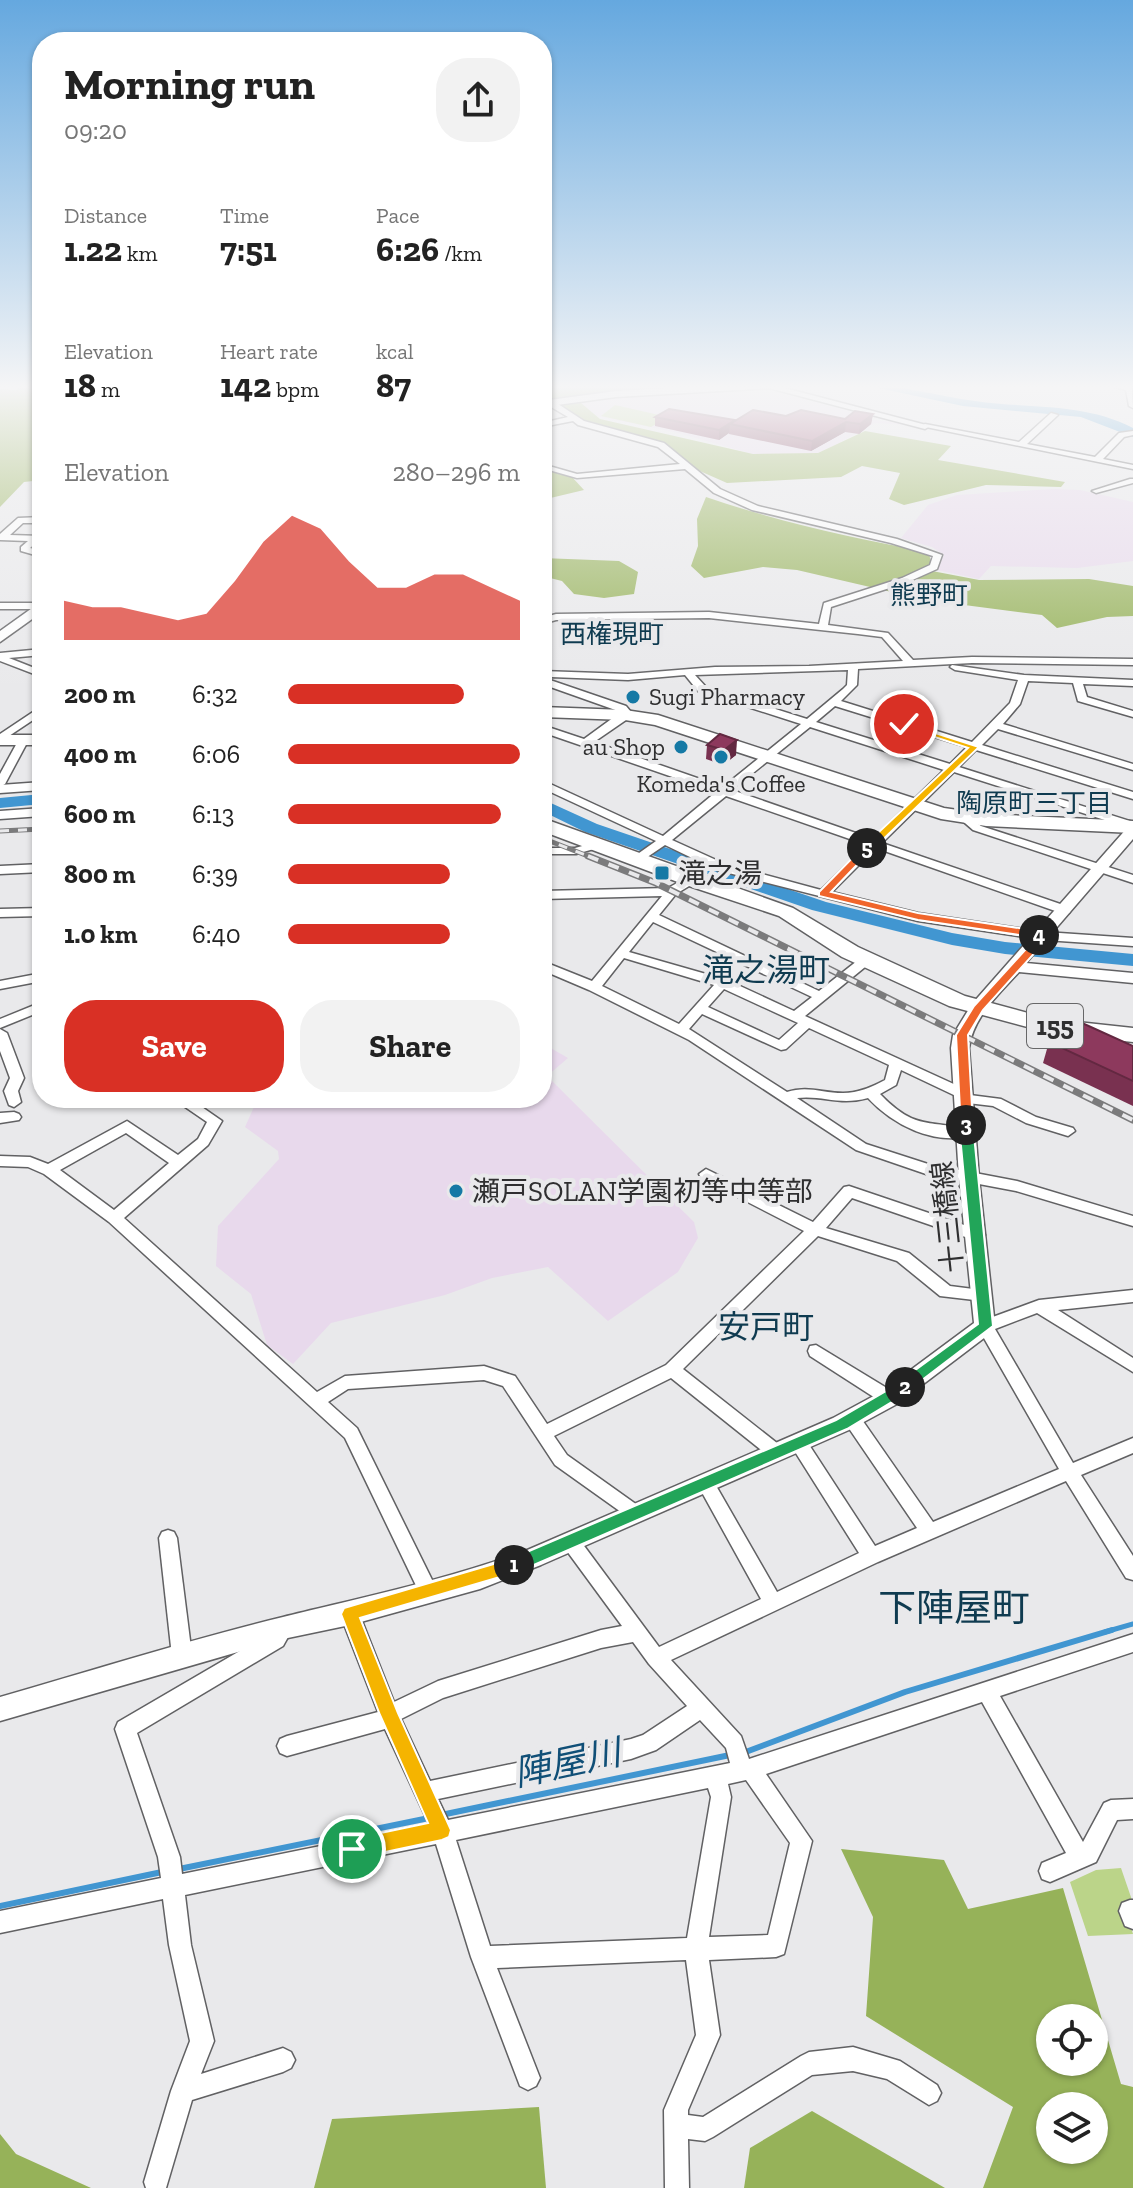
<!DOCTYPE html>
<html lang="en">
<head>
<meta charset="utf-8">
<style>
	:root { --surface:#fff; --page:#f2f2f2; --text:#222; --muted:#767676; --accent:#d93025 }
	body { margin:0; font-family:"Zilla Slab","Noto Sans JP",serif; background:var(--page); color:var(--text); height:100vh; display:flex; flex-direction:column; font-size:30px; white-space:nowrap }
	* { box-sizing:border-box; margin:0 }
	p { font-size:26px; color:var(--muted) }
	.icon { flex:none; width:44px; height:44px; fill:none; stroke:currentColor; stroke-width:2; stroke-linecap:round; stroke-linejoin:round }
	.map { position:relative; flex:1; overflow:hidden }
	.side { position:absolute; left:32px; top:32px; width:520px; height:1076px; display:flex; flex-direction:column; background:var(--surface); border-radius:32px; box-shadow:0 2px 6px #0004 }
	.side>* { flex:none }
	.buttons { position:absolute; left:1036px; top:2004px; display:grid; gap:16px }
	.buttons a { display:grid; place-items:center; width:72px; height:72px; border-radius:50%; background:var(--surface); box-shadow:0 2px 6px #0004; font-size:40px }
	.pin { position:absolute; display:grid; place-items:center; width:68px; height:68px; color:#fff; margin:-34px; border:4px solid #fff; border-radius:50%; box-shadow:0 2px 8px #0007 }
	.km { position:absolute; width:40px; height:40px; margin:-20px; border-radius:50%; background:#222; color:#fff; font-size:22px; line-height:40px; text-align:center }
	.round { display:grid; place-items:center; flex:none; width:84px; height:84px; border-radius:32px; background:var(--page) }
	.head { display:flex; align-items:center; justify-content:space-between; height:136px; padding:0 32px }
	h1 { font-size:44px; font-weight:800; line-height:60px }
	.figures { display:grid; grid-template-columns:repeat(3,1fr); gap:12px; height:136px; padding:8px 32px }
	.figures div { display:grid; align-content:center }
	.figures b { font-size:34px; font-weight:800 }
	.figures small { font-size:22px; font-weight:400 }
	.figures p { font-size:22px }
	.chart { height:224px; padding:16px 32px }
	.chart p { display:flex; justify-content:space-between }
	.chart svg { width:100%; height:144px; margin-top:8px; fill:var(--accent); opacity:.7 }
	.action { display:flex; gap:16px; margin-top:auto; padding:16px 32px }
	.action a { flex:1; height:92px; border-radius:32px; background:var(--accent); color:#fff; font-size:32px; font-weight:800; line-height:92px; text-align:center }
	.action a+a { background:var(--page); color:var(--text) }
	ul { padding:0 32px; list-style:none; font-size:26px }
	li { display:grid; grid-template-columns:128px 96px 1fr; align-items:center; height:60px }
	li i { height:20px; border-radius:10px; background:var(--accent) }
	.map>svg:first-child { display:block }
</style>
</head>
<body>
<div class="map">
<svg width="1133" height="2188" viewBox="0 0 1133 2188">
	<rect width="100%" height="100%" fill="#e9e9eb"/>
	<g fill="#e8d9ec">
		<polygon points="743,389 767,390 861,414 867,419 925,426 875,423 819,454 753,454 674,432 591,415 581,403 585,400"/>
		<polygon points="1054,489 1080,490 1133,502 1133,561 1077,568 991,566 979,579 937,570 944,555 932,547 901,538 928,505 957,495"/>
		<polygon points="542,1043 568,1058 547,1076 694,1222 698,1238 678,1272 608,1321 548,1267 492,1278 445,1295 331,1323 293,1364 267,1345 251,1294 216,1266 218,1226 279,1159 278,1151 245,1127 258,1098 542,1098"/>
	</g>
	<g fill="#bbd489">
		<polygon points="615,405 668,417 651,427 601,416"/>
		<polygon points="1121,1868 1133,1903 1125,1908 1133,1934 1088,1936 1070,1882 1096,1870"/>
	</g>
	<g fill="#96b259" fill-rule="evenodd">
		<polygon points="21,385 42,385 42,480 24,482 0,507 0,389 17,390"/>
		<polygon points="542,385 737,385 589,395 542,401"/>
		<polygon points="581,403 600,419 753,454 818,453 865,431 951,446 938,460 1065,482 1061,487 986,485 904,505 889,499 900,473 862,466 841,477 727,483 693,468 667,446 575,420 556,405"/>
		<polygon points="542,468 572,477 584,490 542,500"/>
		<path d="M706 497C779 522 852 538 929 552L932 571 979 580 1089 579 1133 586V616L1107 617 1057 628 1042 615 926 600 797 570 763 567 704 578 691 566 698 546 697 519Z"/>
		<polygon points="542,558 619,561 638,572 634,594 604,598 574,594 562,581 542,576"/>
		<path d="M841 1849 944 1860 968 1909 1063 1888 1121 2084 1133 2087V2188H983L1013 2107 866 2016 873 1917ZM1050 2018H1094V2062H1050ZM1050 2106H1094V2150H1050Z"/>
		<polygon points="539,2107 546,2188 314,2188 332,2119"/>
		<polygon points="812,2111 945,2188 744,2188 750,2148"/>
		<polygon points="0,2134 16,2154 91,2188 0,2188"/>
	</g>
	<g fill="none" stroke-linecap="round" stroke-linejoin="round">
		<polyline stroke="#4196d1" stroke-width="5" points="1105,1632 1133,1624"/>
		<g stroke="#4196d1" stroke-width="6">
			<polyline points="743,1753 905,1692 1112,1630"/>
			<polyline points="441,1815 730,1755"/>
			<polyline points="179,1869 429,1818"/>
			<polyline points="0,1906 162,1872"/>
		</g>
		<g fill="#4196d1" fill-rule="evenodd">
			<path d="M864 385C902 385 938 396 975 401 1029 409 1083 402 1133 428V437L1081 417 963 406Z"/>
			<polygon points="42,794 42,804 0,808 0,798"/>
			<polygon points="542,799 597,824 826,902 952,933 1005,942 1133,954 1133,966 1005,954 952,945 812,910 585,832 542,811"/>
		</g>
		<defs>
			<g id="street">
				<polygon points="1108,385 1132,387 1133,408 1129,406 1126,390"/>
				<path d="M546 400H552L584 421 664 443 720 489 758 506 897 539 942 555 937 569 908 582 831 607 828 625 888 633 913 660 972 657 1133 659V665L972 663 858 669 857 685 841 701 972 742 1010 703 1018 680 955 670 950 667 952 665 1024 675 1133 680V686L1083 684 1087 697 1133 711V717L1078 701 1073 683 1028 681 1020 704 1003 724 1133 764V770L998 729 982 745 1133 792V799L976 750 959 767 1133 822V829L954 772 882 843 1069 907 1071 910 1069 913H1061L876 848 832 892 918 913 1045 932 1133 938V946L1045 940 918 921 717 870 665 845 640 862H632V858L656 841 542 788V781L546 782 663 836 716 792 542 732V725L584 739 621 712 542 684V671L628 674 715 667 809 666 903 661 882 637 858 634 709 618 556 620 542 624V618L556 614 709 612 819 624 824 603 902 578 930 565 933 556 891 543 752 510 714 493 685 469 577 478 542 468V464L577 474 680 464 658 447 578 425 573 421 542 427V423L568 417 546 404ZM848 670 847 685 843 689 807 719 706 687 695 675ZM685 675 698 691 801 724 723 787 594 742 626 720 631 712 626 706 550 680 551 677 628 680ZM835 706 967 747 950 764 816 722ZM810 727 944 770 873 839 732 790ZM726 796 867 845 821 890 725 864 672 840Z"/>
				<polygon points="1051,413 1058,415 1027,444 1095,457 1119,433 1133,431 1133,435 1124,437 1103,459 1133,465 1133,469 921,426 925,424 1019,442"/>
				<polygon points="1130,479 1133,479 1133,483 1096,493 1092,491"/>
				<polygon points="42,517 42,523 23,523 10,535 42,536 42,542 38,541 30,548 42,551 42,557 21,551 21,547 28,541 0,540 0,534 18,518"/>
				<rect x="0" y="603" width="42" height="6"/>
				<polygon points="42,649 42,655 9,658 42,671 42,677 0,661 0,653"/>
				<polygon points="42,706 42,714 0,742 0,734"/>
				<polygon points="23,738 28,741 5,784 0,787 0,774 18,741"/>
				<polygon points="964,814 981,826 1133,875 1133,883 973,830 958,817"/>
				<polygon points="597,842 601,843 601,847 576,854 542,854 542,848 575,848"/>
				<polygon points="42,864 42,872 0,874 0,866"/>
				<path d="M690 876 694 877V883L676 894 659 915 819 991 862 957H870L872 960 870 963 805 1016 969 1091 970 1095 1001 1099 1036 1117 1073 1128 1075 1131 1068 1136 1026 1123 993 1106 959 1102 958 1097 901 1070 896 1085 880 1094C916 1131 927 1119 971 1130L973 1133 971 1136C933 1145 893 1125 868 1098 839 1106 823 1095 797 1098L866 1144 928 1164 1017 1181 1133 1216V1226L1016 1191 926 1174 856 1150 689 1040 589 990 542 970V961L592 981 662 896 542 899V891L668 888ZM653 922 812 997 794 1011 727 980 629 952ZM624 958 714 985 679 1024 602 986ZM724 989 798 1023 779 1040 708 1007ZM702 1014 781 1050 786 1049 809 1028 889 1065 885 1080C872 1087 858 1093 843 1093 823 1093 807 1085 787 1092L689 1029Z"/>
				<polygon points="42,908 42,916 0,917 0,909"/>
				<polygon points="42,973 42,981 0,989 0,981"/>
				<polygon points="42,1002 42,1011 0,1028 0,1019"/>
				<polygon points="0,1029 7,1033 24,1078 18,1091 21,1102 14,1107 9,1105 4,1091 10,1078 0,1051"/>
				<path d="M172 1098H189L222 1121 208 1145 124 1218 317 1392 345 1376 484 1366 515 1376 547 1424 666 1365 804 1231 701 1178 699 1174 706 1169 813 1222 844 1187 849 1186 982 1231 985 1235 982 1239 977 1241 852 1198 826 1228 909 1253 950 1286 989 1291 991 1295 989 1299 983 1301 940 1296 897 1261 818 1236 683 1369 782 1447 785 1452 782 1457 776 1459 770 1457 671 1378 554 1436 567 1455 640 1507 643 1512 640 1517 634 1520 628 1517 555 1465 503 1386 484 1380 348 1389 328 1402 357 1428 438 1592 436 1598 429 1600 422 1598 345 1438 109 1222 44 1174 28 1167 0 1166V1156L30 1157 48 1164 127 1121 178 1155 198 1139 207 1122ZM126 1133 169 1163 114 1210 60 1170Z"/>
				<polygon points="14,1112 19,1114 21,1117 19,1120 0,1123 0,1113"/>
				<path d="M1133 1290V1302L1058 1310 1133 1358V1372L1037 1313 995 1329 1073 1463 1133 1438V1453L1081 1475 1133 1556V1580L1126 1578 1066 1481 878 1562 671 1660 741 1736 749 1759 1133 1634V1652L1000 1696 1083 1842 1104 1803 1111 1800 1133 1799V1819L1117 1820 1096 1862 1050 1882 1042 1879 1039 1871 1042 1863 1066 1853 982 1702 766 1774 812 1841 784 1954 776 1957 709 1960 720 2035 688 2110V2115L703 2117 801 2056 809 2052 853 2047 900 2061 937 2085 941 2093 937 2101 929 2105 887 2079 853 2071 812 2075 713 2137 705 2141 688 2139 689 2188H665L664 2110 696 2035 686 1960 497 1968 540 2078 536 2086 528 2090 520 2086 471 1957 436 1844 185 1895 191 1945 214 2041 201 2074 283 2048 291 2052 295 2060 291 2068 283 2072 192 2100 166 2188H146L144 2182 171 2091 190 2041 169 1945 163 1899 0 1933V1911L161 1878 158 1857 115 1729 118 1722 269 1634 276 1622 283 1619 290 1622 293 1628 283 1646 137 1733 180 1857 182 1874 429 1824 385 1729 287 1756 280 1753 277 1746 280 1739 287 1736 378 1712 340 1614 343 1608 350 1606 357 1608 394 1702 438 1681 601 1630 622 1626 564 1547 561 1541 564 1535 570 1533 576 1535 659 1647 761 1599 699 1487 696 1482 699 1477 705 1475 711 1477 777 1592 859 1553 792 1447 789 1442 792 1437 798 1435 804 1437 875 1546 917 1528 846 1424 843 1419 846 1414 852 1412 858 1414 933 1522 1059 1469 977 1326 979 1322 1039 1300ZM633 1642 649 1664 687 1706 643 1735 631 1739 430 1781 401 1719 443 1698 601 1648ZM700 1720 726 1748 730 1763 448 1820 438 1799 631 1759 656 1750ZM746 1780 790 1843 768 1935 709 1937 731 1797 728 1784ZM708 1788 711 1797 687 1938 490 1946 456 1840Z"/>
				<polygon points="816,1345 895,1393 897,1398 895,1403 889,1405 883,1403 810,1356 808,1351 810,1346"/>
				<polygon points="168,1530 174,1532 177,1538 192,1656 189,1662 182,1665 175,1662 172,1656 159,1538 162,1532"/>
				<polygon points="1130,1900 1133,1900 1133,1929 1125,1926 1119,1911 1122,1903"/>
			</g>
			<g id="secondary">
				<polygon points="757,385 773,385 930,426 925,429"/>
				<polygon points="42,782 42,790 0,793 0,785"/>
				<polygon points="42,808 42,816 0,819 0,811"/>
				<path d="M1133 826V839L1026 963 1133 973V983L1019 972C999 994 973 1017 969 1048L979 1178 995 1326 992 1332 897 1404 849 1430 541 1565 480 1589 350 1625 283 1639 0 1721V1697C94 1670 188 1640 283 1617 364 1597 446 1580 525 1551L833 1418 881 1392 974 1323 959 1178 951 1048 953 1035 972 1004 1128 827Z"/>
			</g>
			<g id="primary">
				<polygon points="717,385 776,385 771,388 616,397 542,407 542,401 616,391"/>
				<polygon points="42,601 42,612 0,642 0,631"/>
			</g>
			<g id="highway">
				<polygon points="542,707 625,710 658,715 944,808 986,814 1133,821 1133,833 986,826 941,819 655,725 625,720 542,717"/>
				<rect x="0" y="735" width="42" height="10"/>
				<polygon points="542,818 793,908 858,947 965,996 1050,1019 1133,1028 1133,1042 1050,1033 949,1006 842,957 779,916 683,884 542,831"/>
			</g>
		</defs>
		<use href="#street" stroke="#616163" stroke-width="3"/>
		<use href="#secondary" stroke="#616163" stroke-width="3"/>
		<use href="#primary" stroke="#616163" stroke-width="3"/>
		<use href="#highway" stroke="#616163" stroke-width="3"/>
		<use href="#street" fill="#fff" fill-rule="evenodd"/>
		<use href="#secondary" fill="#fff" fill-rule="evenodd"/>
		<use href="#primary" fill="#fff" fill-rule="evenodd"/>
		<use href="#highway" fill="#fff" fill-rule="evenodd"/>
		<defs>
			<g id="rail-far1">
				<polyline points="0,831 42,829"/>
				<polyline points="542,838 593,858"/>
			</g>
			<polyline id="rail" points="588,856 656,883 1133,1120"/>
		</defs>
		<use href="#rail-far1" stroke="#7b7b7c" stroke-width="5"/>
		<use href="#rail" stroke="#7b7b7c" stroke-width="7"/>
		<use href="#rail-far1" stroke="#e9e9eb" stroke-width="3" stroke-dasharray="9" stroke-linecap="butt"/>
		<use href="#rail" stroke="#e9e9eb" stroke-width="4" stroke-dasharray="11" stroke-linecap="butt"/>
	</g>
	<g fill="#793150">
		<polygon points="873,414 871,424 859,434 845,432 811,451 729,434 729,433 719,440 655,426 655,417 735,420 786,416 845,419"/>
		<polygon points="707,745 736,755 723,765 706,759"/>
		<polygon points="1049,1042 1133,1046 1133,1106 1043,1063"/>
	</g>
	<g fill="#632841">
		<polygon points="873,414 871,424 859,434 860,424"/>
		<polygon points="846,422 845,432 811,451 812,441"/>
		<polygon points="730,424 729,433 719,440 719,430"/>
		<polygon points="737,740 736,755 723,765 724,750"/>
	</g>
	<g fill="#8d395d" stroke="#632841" stroke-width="2">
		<polygon points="669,409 735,420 719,430 655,417"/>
		<polygon points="753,410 786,416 801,410 845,419 855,411 873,414 860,424 846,422 812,441 730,424"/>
		<polygon points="720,734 737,740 724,750 707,745"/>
		<polygon points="1071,1018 1133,1046 1133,1081 1049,1042"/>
	</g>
	<linearGradient id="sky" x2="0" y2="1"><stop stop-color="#65a8df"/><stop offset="0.56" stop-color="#f5f5f6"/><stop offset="1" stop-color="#f5f5f6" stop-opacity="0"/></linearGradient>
	<rect width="1133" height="691" fill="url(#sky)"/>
	<polygon fill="#f5b400" stroke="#fff" stroke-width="2" points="514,1558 522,1565 520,1571 360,1618 398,1713 451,1830 449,1837 442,1840 352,1859 345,1856 342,1849 345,1842 352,1839 428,1823 380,1715 341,1614 344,1608"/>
	<polygon fill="#22a559" stroke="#fff" stroke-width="2" points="905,1380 910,1382 910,1391 847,1429 520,1571 514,1573 505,1565 508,1560 836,1420"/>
	<polygon fill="#22a559" stroke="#fff" stroke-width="2" points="966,1120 973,1125 993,1326 905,1393 899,1391 899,1382 978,1324 959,1125"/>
	<polygon fill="#f0652b" stroke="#fff" stroke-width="2" points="1039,931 1050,936 983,1010 968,1035 973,1125 971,1128 961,1128 956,1035 974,1006 1036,938 1035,932"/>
	<polygon fill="#f0652b" stroke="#fff" stroke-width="2" points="864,846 873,848 831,892 918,913 1039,931 1045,935 1039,938 918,920 819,896 819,892"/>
	<polygon fill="#f5b400" stroke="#fff" stroke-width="2" points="901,722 979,747 871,851 864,851 864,846 968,748 901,726"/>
	<g fill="#1579a5" stroke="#e9e9eb" stroke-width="3">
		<circle cx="633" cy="697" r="8"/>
		<circle cx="681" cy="747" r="8"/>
		<circle cx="721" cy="757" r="8"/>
		<rect x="654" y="865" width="16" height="16" rx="4"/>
		<circle cx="456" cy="1191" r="8"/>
	</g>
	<g text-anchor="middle" stroke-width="8" stroke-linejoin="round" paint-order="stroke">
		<g font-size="24" fill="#2f2f30" stroke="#e9e9eb" text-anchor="start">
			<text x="649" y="705">Sugi Pharmacy</text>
			<text x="665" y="755" text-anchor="end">au Shop</text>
			<text x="721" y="792" text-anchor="middle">Komeda's Coffee</text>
		</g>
		<g font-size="26" fill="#0f3b50" stroke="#e9e9eb">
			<text x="929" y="604">熊野町</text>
			<text x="612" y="643">西権現町</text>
		</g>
		<g font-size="26" fill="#0f3b50" stroke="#e9e9eb">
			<text x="1034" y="812">陶原町三丁目</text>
		</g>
		<rect fill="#e9e9eb" stroke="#676768" stroke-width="2" x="1027" y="1004" width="56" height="44" rx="6"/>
		<g font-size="26" font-weight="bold" fill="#2f2f30">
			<text x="1055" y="1035">155</text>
		</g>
		<g font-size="28" fill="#2f2f30" stroke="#e9e9eb" text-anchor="start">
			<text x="678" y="883">滝之湯</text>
			<text x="472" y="1201">瀬戸SOLAN学園初等中等部</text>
		</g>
		<g font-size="28" fill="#2f2f30" stroke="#e9e9eb">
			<text transform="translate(947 1217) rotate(-96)" y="10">十三橋線</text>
		</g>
		<g font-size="32" fill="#0f3b50" stroke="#e9e9eb">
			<text x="766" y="981">滝之湯町</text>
			<text x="766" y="1338">安戸町</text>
		</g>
		<g font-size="36" font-style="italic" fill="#104f77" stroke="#e9e9eb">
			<text transform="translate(567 1762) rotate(-12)" y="13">陣屋川</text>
		</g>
		<g font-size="38" fill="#0f3b50" stroke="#e9e9eb">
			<text x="954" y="1621">下陣屋町</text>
		</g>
	</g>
</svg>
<div class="buttons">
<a><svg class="icon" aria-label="locate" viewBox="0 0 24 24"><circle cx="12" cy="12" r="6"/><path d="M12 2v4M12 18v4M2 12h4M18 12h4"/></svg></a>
<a><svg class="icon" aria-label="layers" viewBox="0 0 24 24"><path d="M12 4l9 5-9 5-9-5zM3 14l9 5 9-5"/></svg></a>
</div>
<div class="pin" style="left:352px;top:1849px;background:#1e9e55"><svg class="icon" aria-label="arrive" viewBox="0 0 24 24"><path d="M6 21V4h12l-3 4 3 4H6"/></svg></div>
<div class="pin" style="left:904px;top:724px;background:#d93025"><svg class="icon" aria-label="check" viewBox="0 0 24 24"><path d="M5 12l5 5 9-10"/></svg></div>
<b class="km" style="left:514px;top:1565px">1</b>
<b class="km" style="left:905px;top:1387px">2</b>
<b class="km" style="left:966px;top:1125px">3</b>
<b class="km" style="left:1039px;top:935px">4</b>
<b class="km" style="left:867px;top:848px">5</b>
<section class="side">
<div class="head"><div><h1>Morning run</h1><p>09:20</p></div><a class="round"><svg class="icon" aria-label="share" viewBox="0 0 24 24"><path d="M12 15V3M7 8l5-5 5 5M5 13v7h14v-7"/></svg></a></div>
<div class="figures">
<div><p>Distance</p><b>1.22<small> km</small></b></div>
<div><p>Time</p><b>7:51</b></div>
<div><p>Pace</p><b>6:26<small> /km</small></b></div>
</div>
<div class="figures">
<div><p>Elevation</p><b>18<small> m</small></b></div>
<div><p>Heart rate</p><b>142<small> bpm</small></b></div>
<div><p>kcal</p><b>87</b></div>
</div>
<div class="chart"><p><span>Elevation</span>280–296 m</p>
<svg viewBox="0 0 160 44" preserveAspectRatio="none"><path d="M0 44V32L10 34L20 34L30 36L40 38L50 36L60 26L70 14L80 6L90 10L100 20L110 28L120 28L130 24L140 24L150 28L160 32V44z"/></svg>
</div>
<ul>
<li><b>200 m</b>6:32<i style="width:76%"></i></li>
<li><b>400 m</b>6:06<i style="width:100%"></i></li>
<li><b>600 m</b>6:13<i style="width:92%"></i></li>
<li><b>800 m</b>6:39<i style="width:70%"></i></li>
<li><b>1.0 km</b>6:40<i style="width:70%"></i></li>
</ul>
<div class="action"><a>Save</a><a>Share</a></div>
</section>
</div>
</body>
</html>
